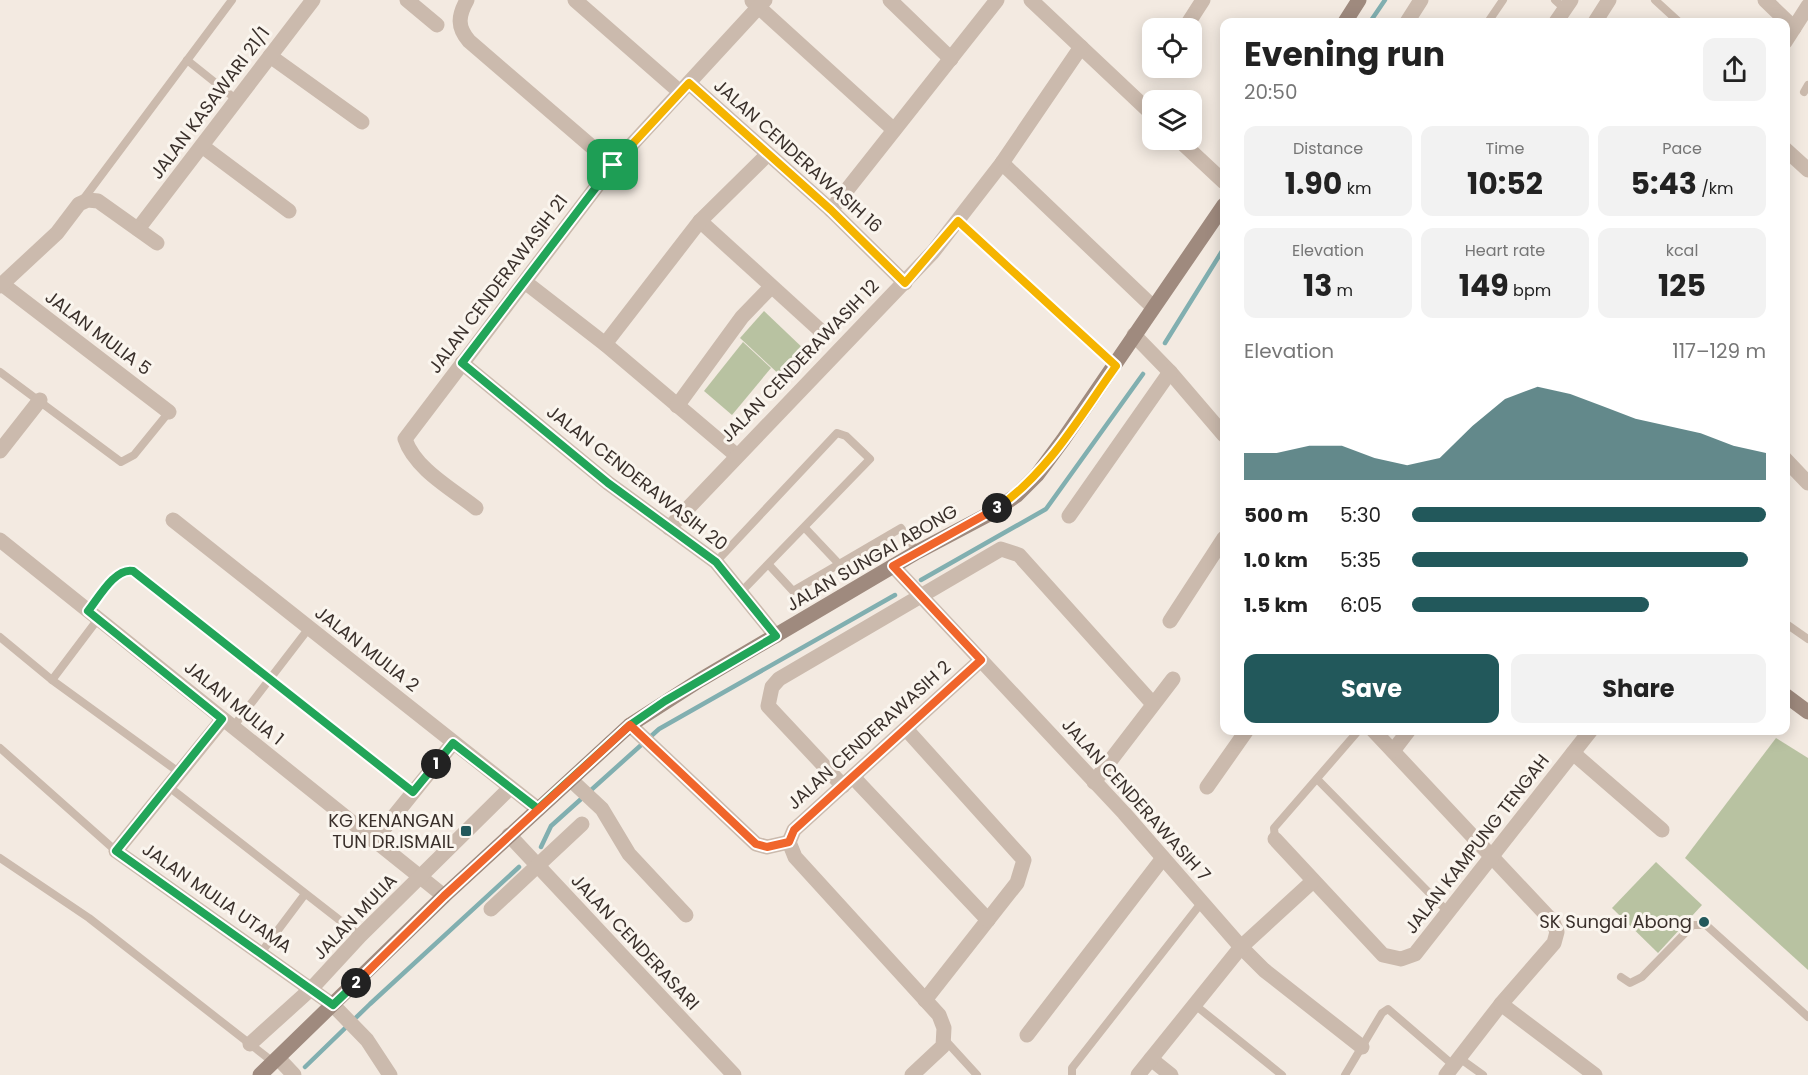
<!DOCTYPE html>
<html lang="en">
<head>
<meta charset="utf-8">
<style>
	:root { --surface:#fff; --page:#f2f2f2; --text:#222; --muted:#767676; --accent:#22585b }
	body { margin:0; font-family:Poppins,sans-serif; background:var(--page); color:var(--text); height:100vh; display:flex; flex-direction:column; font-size:22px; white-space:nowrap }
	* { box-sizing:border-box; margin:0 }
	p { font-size:20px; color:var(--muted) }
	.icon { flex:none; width:33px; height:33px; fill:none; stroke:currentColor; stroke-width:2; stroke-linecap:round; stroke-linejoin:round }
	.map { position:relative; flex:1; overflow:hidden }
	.drawer { position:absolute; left:1220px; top:18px; width:570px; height:717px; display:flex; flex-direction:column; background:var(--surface); border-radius:12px; box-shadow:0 3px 15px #0003 }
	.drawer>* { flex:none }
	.fabs { position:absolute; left:1142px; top:18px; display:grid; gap:12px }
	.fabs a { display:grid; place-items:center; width:60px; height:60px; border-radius:12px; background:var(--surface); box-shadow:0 3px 15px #0003; font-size:30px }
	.pin { position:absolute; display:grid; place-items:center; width:51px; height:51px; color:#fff; margin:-26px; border-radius:12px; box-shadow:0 3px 9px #0006 }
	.km { position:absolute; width:30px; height:30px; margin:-15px; border-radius:50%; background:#222; color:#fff; font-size:16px; line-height:30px; text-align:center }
	.round { display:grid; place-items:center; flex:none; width:63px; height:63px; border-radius:12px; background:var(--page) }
	.summary { display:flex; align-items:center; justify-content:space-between; height:102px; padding:0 24px }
	h1 { font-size:33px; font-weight:700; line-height:45px }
	.metrics { display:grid; grid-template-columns:repeat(3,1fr); gap:9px; height:102px; padding:6px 24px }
	.metrics div { display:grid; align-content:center; border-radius:12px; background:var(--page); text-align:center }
	.metrics b { font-size:30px; font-weight:700 }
	.metrics small { font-size:16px; font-weight:400 }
	.metrics p { font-size:16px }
	.chart { height:168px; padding:12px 24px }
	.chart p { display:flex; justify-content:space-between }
	.chart svg { width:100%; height:108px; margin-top:6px; fill:var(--accent); opacity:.7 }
	.button { display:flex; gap:12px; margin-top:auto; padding:12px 24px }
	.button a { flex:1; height:69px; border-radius:12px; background:var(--accent); color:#fff; font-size:24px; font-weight:700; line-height:69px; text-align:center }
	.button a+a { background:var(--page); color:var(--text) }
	ul { padding:0 24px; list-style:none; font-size:20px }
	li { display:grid; grid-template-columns:96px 72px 1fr; align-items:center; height:45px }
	li i { height:15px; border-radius:8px; background:var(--accent) }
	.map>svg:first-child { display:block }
</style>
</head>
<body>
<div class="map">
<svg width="1808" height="1075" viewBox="0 0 1808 1075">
	<rect width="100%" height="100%" fill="#f3eae1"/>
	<g fill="#b8c2a1">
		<polygon points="764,311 807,352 783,378 740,338"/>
		<polygon points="743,342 771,368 732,415 704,391"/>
		<polygon points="1776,738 1808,758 1808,970 1685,858"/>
		<polygon points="1656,862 1702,905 1658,953 1612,908"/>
	</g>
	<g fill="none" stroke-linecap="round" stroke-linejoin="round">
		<g stroke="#81afb0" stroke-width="4.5">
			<polyline points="1370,22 1385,0"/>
			<polyline points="1165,343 1224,248"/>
			<polyline points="921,580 1046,509 1143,374"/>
			<polyline points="541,847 551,826 659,729 895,595"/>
			<polyline points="305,1067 370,1004 519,867"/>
		</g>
		<g stroke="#cbbaad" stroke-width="8">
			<polyline points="1555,0 1565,9"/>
			<polyline points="1655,0 1679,22"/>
			<polyline points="1488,22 1503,0"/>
			<polyline points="187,60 237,100"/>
			<polyline points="1804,92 1808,85"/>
			<polyline points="82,201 232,0"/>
			<polyline points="959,221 1114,365"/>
			<polyline points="0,372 121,462 134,455 169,412"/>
			<polyline points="805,528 839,564"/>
			<polyline points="716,562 837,433 846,436 870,459 741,592"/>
			<polyline points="769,565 793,591 901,528 917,552"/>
			<path d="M88 611C98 599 115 567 133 571L413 792"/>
			<polyline points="98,619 52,680 180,773"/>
			<polyline points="1785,623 1808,639"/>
			<polyline points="0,637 52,680"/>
			<polyline points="233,727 309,628"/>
			<polyline points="0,748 116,851"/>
			<polyline points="1317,779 1448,912"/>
			<polyline points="169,787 360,936"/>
			<polyline points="1275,839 1274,828 1359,730"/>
			<polyline points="0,858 89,918 273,1062"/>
			<polyline points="260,954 305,894"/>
			<polyline points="1621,977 1630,983 1642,977 1693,925 1706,925 1808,1017"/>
			<polyline points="1195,1005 1282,1075"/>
			<polyline points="945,1040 977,1075"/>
			<polyline points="1458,1057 1483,1075"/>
			<polyline points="1072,1075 1072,1068 1202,902"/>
			<polyline points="1345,1075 1382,1013 1388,1009 1453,1065"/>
		</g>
		<g stroke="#cbbaad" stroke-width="15">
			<polyline points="407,0 437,25"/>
			<path d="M467 0C458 16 457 27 469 41L613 165"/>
			<polyline points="575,0 680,92"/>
			<polyline points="890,0 951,59"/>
			<polyline points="1031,0 1152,114"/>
			<polyline points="1765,0 1794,28"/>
			<polyline points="752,1 894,130"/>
			<polyline points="1407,22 1421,0"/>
			<polyline points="1556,22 1571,0"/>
			<polyline points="1595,22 1609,0"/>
			<polyline points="1185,28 1203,0"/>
			<polyline points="1785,42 1808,6"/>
			<polyline points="270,56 362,122"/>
			<polyline points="689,83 831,210 905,283"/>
			<polyline points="1179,140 1224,182"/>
			<polyline points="202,146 289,211"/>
			<polyline points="1785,149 1808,170"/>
			<polyline points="1002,163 1153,307"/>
			<polyline points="831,210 997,0"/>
			<polyline points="700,221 822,332"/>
			<polyline points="138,229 313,0"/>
			<polyline points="525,282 605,344 736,455"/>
			<polyline points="2,284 169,412"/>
			<polyline points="0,286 57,233 79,204 88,200 98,201 157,243"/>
			<polyline points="1134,335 1170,372 1224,435"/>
			<polyline points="605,344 700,221 768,154"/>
			<polyline points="462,363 608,483 716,562 776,636"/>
			<polyline points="677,406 742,317 771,287"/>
			<polyline points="0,451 40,400"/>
			<polyline points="1785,459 1808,483"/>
			<path d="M476 508C452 489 415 469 405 439L613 165 765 0"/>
			<polyline points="1069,516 1170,372"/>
			<polyline points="173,520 538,809"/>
			<polyline points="669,528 933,252 1002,163 1081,47"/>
			<polyline points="0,540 444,896"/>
			<polyline points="893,566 1124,813 1241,947 1264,970 1362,1047"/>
			<polyline points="1170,621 1224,538"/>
			<polyline points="223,719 116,851 333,1005 367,1040 390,1075"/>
			<polyline points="630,725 756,844 767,847 789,842"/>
			<polyline points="906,729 1024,860 1017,883 925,1000"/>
			<polyline points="1373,730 1553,922 1557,932 1554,943 1501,1004 1446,1075"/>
			<polyline points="1393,751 1409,730"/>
			<polyline points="1573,753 1662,830"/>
			<polyline points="853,777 988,920"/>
			<polyline points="571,780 602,809 629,854 686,915"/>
			<polyline points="1094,782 1173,679"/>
			<polyline points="843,786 768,706 772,687 779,679 1001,549 1019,555 1153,704"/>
			<polyline points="1207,787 1247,730"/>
			<polyline points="509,835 734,1075"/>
			<polyline points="1275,839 1383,955 1401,959 1415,954 1591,730"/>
			<polyline points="374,841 453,743"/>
			<polyline points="789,842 795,857 939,1015 944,1028 943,1046 912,1075"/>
			<polyline points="789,842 794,830 981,660"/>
			<polyline points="491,909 582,824"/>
			<polyline points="1501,1004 1595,1075"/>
			<polyline points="1027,1035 1163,858"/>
			<polyline points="250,1044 312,988 360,936 510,788"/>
			<polyline points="278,1058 294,1075"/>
			<polyline points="1151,1059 1171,1075"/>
			<polyline points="1138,1075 1241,947 1313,881"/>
		</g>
		<g stroke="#9f8a7e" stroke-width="15">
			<polyline points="1345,22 1359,0"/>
			<polyline points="1785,695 1808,712"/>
			<polyline points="260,1075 444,896 630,725 700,680 917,552 991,513 1017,495 1037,475 1063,440 1224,205"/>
		</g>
	</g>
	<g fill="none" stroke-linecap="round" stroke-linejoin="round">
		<defs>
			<polyline id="split-1" points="436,764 453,743 538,809 630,725 665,701 776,636 716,562 608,483 462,363 613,165"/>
			<path id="split-2" d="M356 983 333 1005 116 851 222 719 88 611C98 599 115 567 133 571L413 792 436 764"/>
			<polyline id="split-3" points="356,983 444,896 630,725 756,844 767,847 789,842 794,830 981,660 893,566 997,508"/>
			<path id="split-4" d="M613 165 689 83 831 210 905 283 958 221 1116 366C1080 416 1048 473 997 508"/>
		</defs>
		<use href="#split-1" stroke="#fff" stroke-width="12"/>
		<use href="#split-2" stroke="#fff" stroke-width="12"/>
		<use href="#split-3" stroke="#fff" stroke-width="12"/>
		<use href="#split-4" stroke="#fff" stroke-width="12"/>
		<use href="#split-1" stroke="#22a559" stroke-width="8"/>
		<use href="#split-2" stroke="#22a559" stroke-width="8"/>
		<use href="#split-3" stroke="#f0652b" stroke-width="8"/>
		<use href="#split-4" stroke="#f5b400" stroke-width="8"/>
	</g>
	<g fill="#22585b" stroke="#faf5ee" stroke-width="2">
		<rect x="460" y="825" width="12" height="12" rx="3"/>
		<circle cx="1704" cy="922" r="6"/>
	</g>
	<g text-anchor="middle" stroke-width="6" stroke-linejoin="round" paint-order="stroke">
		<g font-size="18" fill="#3a302b" stroke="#faf5ee">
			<text transform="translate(210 103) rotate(-53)" y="6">JALAN KASAWARI 21/1</text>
			<text transform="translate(798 156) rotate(42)" y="6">JALAN CENDERAWASIH 16</text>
			<text transform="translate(498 284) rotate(-53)" y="6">JALAN CENDERAWASIH 21</text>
			<text transform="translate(98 333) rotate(37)" y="6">JALAN MULIA 5</text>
			<text transform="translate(800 361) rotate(-46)" y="6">JALAN CENDERAWASIH 12</text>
			<text transform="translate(637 478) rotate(38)" y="6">JALAN CENDERAWASIH 20</text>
			<text transform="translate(872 558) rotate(-30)" y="6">JALAN SUNGAI ABONG</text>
			<text transform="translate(367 649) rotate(38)" y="6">JALAN MULIA 2</text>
			<text transform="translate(234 703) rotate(39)" y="6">JALAN MULIA 1</text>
			<text transform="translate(869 735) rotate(-42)" y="6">JALAN CENDERAWASIH 2</text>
			<text transform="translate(1136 800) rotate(48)" y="6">JALAN CENDERAWASIH 7</text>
			<text transform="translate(1477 844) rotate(-52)" y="6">JALAN KAMPUNG TENGAH</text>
			<text transform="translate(217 898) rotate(35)" y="6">JALAN MULIA UTAMA</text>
			<text transform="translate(355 917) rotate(-46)" y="6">JALAN MULIA</text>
			<text transform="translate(635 942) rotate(47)" y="6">JALAN CENDERASARI</text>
		</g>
		<g font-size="18" fill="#3a302b" stroke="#faf5ee" text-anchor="end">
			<text x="454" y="827">KG KENANGAN<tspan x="454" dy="21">TUN DR.ISMAIL</tspan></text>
			<text x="1692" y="928">SK Sungai Abong</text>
		</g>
	</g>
</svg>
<div class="fabs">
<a><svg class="icon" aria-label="locate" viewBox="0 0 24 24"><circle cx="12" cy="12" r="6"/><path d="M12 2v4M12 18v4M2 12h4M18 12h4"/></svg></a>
<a><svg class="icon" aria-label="layers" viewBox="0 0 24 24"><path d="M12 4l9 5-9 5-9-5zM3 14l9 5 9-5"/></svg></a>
</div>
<div class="pin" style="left:613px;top:165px;background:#1e9e55"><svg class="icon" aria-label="arrive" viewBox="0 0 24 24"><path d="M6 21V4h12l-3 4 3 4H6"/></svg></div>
<b class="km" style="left:436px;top:764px">1</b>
<b class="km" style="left:356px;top:983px">2</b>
<b class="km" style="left:997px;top:508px">3</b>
<section class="drawer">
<div class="summary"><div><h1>Evening run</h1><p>20:50</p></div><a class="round"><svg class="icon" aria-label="share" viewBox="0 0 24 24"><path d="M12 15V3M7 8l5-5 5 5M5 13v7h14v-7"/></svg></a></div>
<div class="metrics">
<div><p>Distance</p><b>1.90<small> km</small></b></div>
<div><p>Time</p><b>10:52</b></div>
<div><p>Pace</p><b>5:43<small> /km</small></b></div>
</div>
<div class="metrics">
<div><p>Elevation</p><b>13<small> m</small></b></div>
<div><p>Heart rate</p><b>149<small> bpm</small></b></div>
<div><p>kcal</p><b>125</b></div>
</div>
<div class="chart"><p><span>Elevation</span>117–129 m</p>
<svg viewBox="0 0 160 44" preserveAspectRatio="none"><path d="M0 44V33L10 33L20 30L30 30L40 35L50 38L60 35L70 22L80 11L90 6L100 9L110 14L120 19L130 22L140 25L150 30L160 33V44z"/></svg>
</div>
<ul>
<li><b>500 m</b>5:30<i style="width:100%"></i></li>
<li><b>1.0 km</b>5:35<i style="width:95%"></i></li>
<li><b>1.5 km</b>6:05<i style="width:67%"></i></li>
</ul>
<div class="button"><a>Save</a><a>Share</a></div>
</section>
</div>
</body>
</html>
